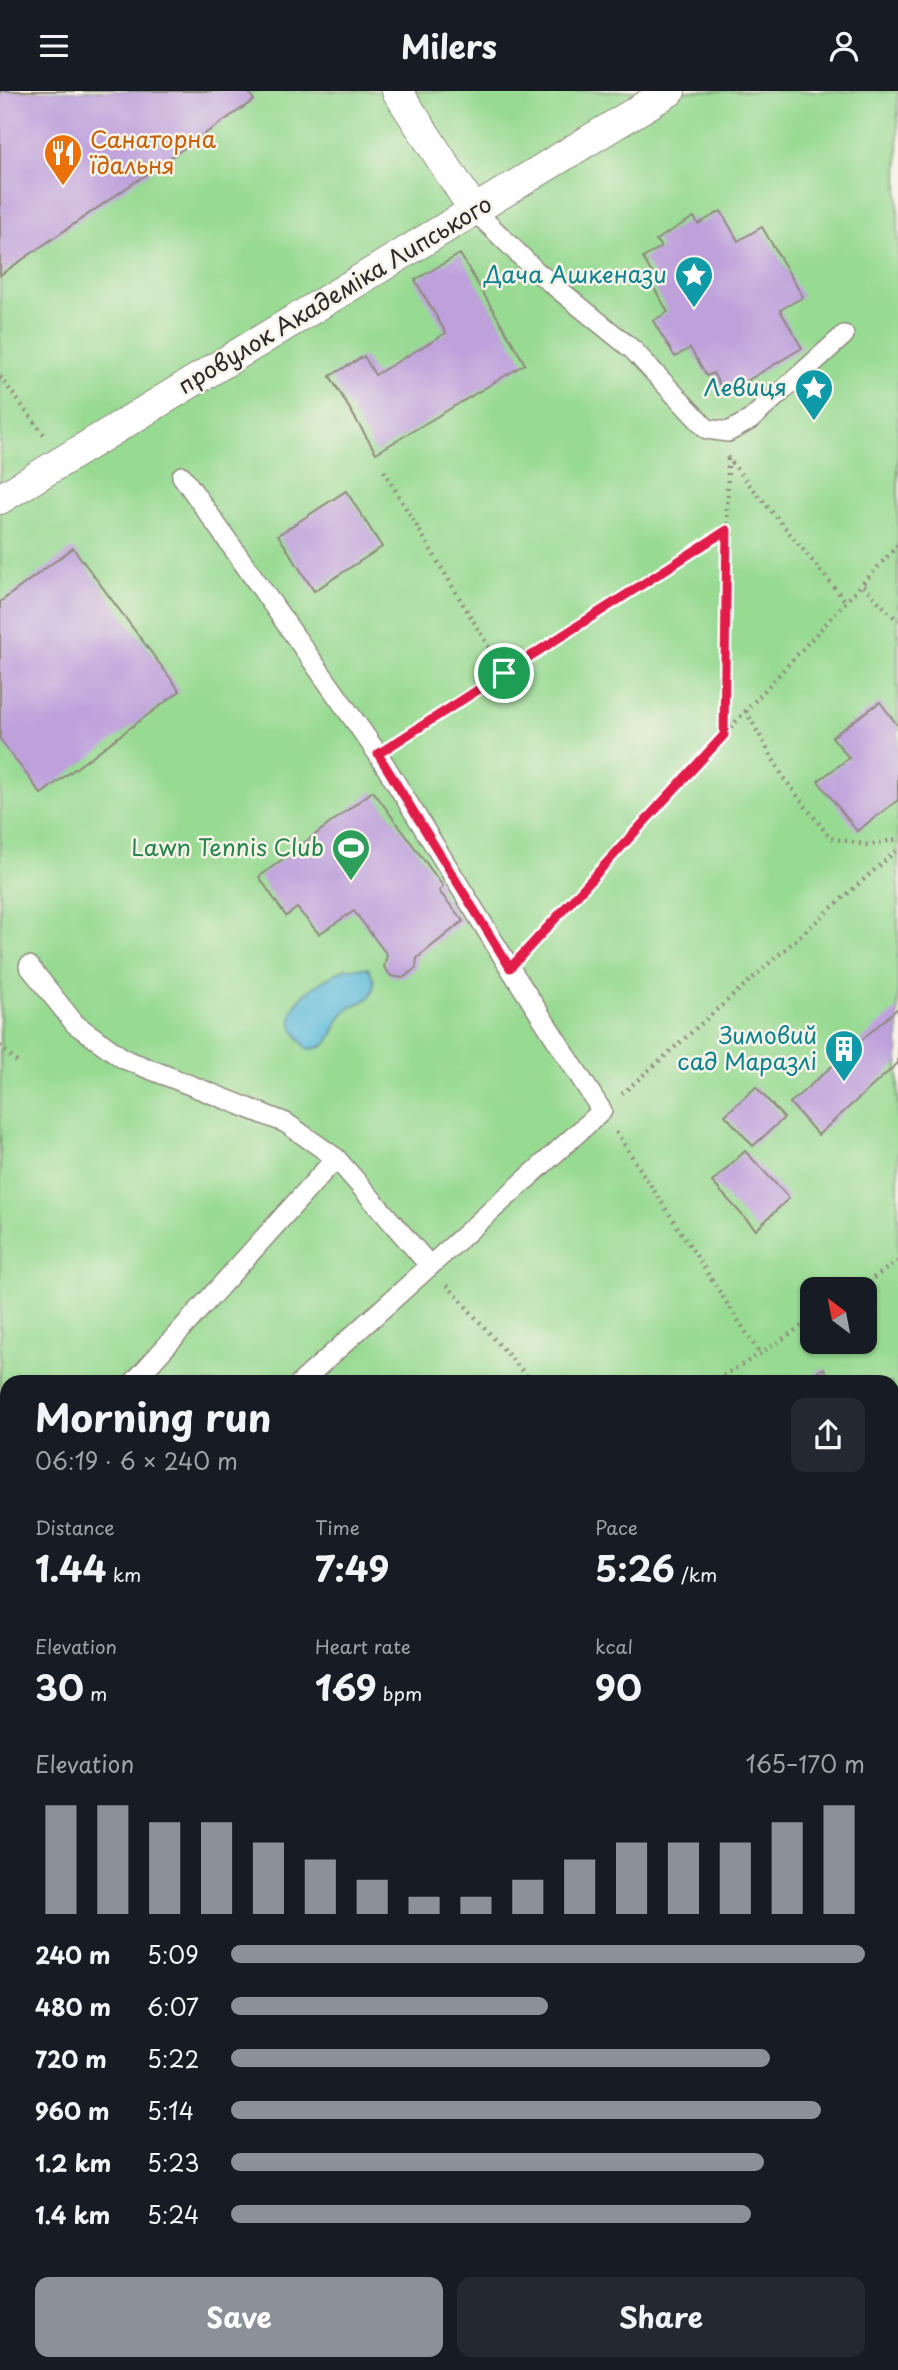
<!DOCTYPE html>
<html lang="en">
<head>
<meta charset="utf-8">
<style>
	:root { --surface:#171b24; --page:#242831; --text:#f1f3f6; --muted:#9ea1a6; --accent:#8c9099 }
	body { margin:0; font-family:"Playpen Sans",sans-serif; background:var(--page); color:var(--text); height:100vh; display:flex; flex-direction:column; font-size:26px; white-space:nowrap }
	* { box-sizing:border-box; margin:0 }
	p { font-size:23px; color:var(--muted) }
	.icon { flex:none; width:38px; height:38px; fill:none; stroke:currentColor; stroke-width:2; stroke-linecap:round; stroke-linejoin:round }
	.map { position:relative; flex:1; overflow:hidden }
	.side { position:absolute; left:0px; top:1284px; width:900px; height:996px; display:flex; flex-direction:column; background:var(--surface); border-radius:21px 21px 0 0; box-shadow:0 2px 5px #0004 }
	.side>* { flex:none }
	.needle { width:46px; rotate:328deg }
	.tools { position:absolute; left:800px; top:1186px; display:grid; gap:14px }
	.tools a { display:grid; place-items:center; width:77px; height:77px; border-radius:14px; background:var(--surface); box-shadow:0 2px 5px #0004; font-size:35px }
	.pin { position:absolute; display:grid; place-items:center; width:60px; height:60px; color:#fff; margin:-30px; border:4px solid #fff; border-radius:50%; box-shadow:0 2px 7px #0007 }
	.round { display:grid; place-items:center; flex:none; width:74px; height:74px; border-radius:14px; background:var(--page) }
	.overview { display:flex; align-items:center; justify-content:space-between; height:119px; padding:0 35px }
	h1 { font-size:38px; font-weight:700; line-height:52px }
	.figures { display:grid; grid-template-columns:repeat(3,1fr); gap:10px; height:119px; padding:7px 35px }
	.figures div { display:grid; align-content:center }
	.figures b { font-size:35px; font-weight:700 }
	.figures small { font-size:19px; font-weight:400 }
	.figures p { font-size:19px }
	.chart { height:196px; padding:14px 35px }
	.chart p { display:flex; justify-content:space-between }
	.chart svg { width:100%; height:126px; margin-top:7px; stroke:var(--accent); stroke-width:6 }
	.action { display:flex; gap:14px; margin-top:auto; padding:14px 35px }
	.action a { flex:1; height:80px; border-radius:14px; background:var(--accent); color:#fff; font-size:28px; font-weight:700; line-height:80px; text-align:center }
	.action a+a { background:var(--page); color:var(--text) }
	ul { padding:0 35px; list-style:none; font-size:23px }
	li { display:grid; grid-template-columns:112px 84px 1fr; align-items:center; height:52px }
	li i { height:18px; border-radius:9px; background:var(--accent) }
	header { display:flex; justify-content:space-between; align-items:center; height:91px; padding:0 35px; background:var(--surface); font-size:32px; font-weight:700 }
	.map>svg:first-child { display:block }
</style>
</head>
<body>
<header><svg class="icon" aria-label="menu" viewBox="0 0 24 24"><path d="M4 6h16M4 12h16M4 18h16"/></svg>Milers<svg class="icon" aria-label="person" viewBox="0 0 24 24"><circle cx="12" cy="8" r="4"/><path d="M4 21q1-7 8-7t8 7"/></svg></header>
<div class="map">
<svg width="898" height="2279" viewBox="0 0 898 2279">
	<rect width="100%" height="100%" fill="#f7f3e8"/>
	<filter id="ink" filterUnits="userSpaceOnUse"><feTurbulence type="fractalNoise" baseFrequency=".0143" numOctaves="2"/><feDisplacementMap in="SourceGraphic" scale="14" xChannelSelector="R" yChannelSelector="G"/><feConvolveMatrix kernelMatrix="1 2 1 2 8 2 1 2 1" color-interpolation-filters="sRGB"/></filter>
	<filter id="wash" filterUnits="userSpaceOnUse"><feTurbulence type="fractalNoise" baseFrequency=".00686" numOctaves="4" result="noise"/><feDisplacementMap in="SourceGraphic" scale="28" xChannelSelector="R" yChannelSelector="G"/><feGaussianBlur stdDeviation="1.57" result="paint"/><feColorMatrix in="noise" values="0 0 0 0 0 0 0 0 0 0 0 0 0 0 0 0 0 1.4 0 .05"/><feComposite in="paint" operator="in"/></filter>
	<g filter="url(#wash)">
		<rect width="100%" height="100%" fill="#f4e8d3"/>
		<g fill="#97da92" stroke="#61825e" stroke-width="2" fill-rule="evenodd">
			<path d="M0 0H898V2163L892 2156V1292H7V1575L0 1567ZM812 1199H864V1251H812Z"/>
			<polygon points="0,1759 7,1767 7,2273 566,2273 572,2279 0,2279"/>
		</g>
		<path fill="#5dbbdb" stroke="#447383" stroke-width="2" d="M346 877H368C372 884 376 889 373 898 370 912 357 911 348 918 336 926 335 944 328 951 323 957 315 958 307 958 303 952 297 946 294 939 279 910 326 888 346 877Z"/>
		<g id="blocks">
			<g fill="#bea0db">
				<polygon points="0,0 248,0 254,9 0,184"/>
				<polygon points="721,120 738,150 762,136 803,206 780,219 802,257 725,303 713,282 707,285 690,257 675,266 653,230 668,221 651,192 656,189 643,167 661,156 656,149 694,126 698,133"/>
				<polygon points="460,163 525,273 376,362 330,285 364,265 375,284 446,242 415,189"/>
				<polygon points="346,400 382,456 314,500 278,444"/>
				<polygon points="73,457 180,600 41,703 0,648 0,511"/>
				<polygon points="880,611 898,635 898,709 857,740 818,690 849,667 832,646"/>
				<polygon points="373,700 443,795 439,800 463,830 417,867 416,877 403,887 391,885 384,876 387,864 354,820 319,843 297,817 286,825 259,786"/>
				<polygon points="898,917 898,972 818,1044 790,1012"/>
				<polygon points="756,996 784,1027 753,1055 725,1024"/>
				<polygon points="745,1060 789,1107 756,1139 712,1091"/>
				<polygon points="824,1277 832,1292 800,1292"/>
				<polygon points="892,1394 898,1403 898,1551 892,1554"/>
				<polygon points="7,2067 7,2133 0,2141 0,2075"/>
				<polygon points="892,2173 898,2179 898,2217 892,2218"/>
				<polygon points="139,2273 215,2273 210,2279 146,2279"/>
			</g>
		</g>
	</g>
	<g filter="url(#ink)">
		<use href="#blocks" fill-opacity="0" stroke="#908a7f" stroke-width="2"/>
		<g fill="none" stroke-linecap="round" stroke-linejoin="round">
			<defs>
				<g id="service">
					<polyline points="474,119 536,180 633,259 707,338 728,341 750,329 844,244"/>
					<polyline points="182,385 378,663 510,877 602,1020 300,1292"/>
					<polyline points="29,875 75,933 124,968 286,1032 336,1067 430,1175"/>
					<polyline points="133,1292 336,1067"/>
					<polyline points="0,1439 7,1431"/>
					<polyline points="0,1955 7,1942"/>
					<polyline points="892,2254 898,2249"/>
					<polyline points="856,2279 864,2273"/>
				</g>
				<g id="pedestrian">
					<polyline points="397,0 474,119"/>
					<polyline points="0,408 670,0"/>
				</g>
				<g id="tertiary">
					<polyline points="0,1662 7,1670"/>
					<polyline points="743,2273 752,2279"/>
				</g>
			</defs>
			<use href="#service" stroke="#908a7f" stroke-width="22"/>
			<use href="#pedestrian" stroke="#908a7f" stroke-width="32"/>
			<use href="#tertiary" stroke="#908a7f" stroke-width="41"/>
			<g stroke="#908a7f" stroke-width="4.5" stroke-dasharray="2 5" stroke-linecap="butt">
				<polyline points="0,286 46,346"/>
				<polyline points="727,366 847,512"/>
				<polyline points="384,380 504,582"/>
				<polyline points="863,495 898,530"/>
				<polyline points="746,620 783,686 830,747 868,754 898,748"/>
				<polyline points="724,643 728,368"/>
				<polyline points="398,650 727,439"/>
				<polyline points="527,858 898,454"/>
				<polyline points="0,955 20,974"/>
				<polyline points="622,1003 898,758"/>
				<polyline points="616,1041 760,1263"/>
				<polyline points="447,1194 533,1292"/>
				<polyline points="856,1199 898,1170"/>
				<polyline points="711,1292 760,1263 812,1228"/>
				<polyline points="0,2194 3,2189 7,2193"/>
				<polyline points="110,2273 113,2279"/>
				<polyline points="334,2273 334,2279"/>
				<polyline points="389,2279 390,2273"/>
			</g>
			<use href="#service" stroke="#fff" stroke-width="19"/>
			<use href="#pedestrian" stroke="#fff" stroke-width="30"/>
			<use href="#tertiary" stroke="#fff" stroke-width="38"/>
			<g stroke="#2b2b2b" stroke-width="2">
				<polyline points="0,1614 7,1623"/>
				<polyline points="0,1702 7,1710"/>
				<polyline points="695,2273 708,2279"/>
				<polyline points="774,2273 777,2279"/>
			</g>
		</g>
	</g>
	<g fill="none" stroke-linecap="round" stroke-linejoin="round" filter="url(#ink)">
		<defs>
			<polygon id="route" points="727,439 724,644 510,877 378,663"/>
		</defs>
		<use href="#route" stroke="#fff" stroke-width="14"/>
		<use href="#route" stroke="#e11d48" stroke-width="9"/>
	</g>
	<defs>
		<symbol id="restaurant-pin" viewBox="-11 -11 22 30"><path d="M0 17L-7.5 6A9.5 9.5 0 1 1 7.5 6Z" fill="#e8710a" stroke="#f7f3e8"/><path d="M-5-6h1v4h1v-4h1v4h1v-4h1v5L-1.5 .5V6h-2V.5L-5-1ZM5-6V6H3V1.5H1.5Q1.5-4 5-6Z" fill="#fff"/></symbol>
		<symbol id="sight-pin" viewBox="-11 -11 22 30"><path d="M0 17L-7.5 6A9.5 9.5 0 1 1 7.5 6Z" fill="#0f9aa8" stroke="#f7f3e8"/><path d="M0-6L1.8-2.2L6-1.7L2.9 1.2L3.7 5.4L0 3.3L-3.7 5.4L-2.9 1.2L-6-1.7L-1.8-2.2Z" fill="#fff"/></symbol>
		<symbol id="stadium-pin" viewBox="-11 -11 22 30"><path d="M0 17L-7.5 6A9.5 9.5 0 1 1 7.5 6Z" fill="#2e9e5b" stroke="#f7f3e8"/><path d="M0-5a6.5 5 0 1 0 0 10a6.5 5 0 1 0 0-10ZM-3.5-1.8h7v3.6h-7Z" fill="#fff"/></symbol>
		<symbol id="building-pin" viewBox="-11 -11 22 30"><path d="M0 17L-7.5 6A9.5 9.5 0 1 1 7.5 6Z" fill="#0f9aa8" stroke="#f7f3e8"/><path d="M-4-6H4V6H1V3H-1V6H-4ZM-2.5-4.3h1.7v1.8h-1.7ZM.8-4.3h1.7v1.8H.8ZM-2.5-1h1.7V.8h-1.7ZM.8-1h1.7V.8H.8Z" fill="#fff"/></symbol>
	</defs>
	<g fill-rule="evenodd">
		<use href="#restaurant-pin" x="41" y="40" width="44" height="60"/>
		<use href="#sight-pin" x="672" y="162" width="44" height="60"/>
		<use href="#sight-pin" x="792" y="275" width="44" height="60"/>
		<use href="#stadium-pin" x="329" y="735" width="44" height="60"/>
		<use href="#building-pin" x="822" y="936" width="44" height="60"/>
	</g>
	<g text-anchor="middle" stroke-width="5" stroke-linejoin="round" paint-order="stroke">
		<g font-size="23" fill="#c56008" stroke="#f7f3e8" text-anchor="start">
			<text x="90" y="57">Санаторна<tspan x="90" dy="26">їдальня</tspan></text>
		</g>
		<g font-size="23" fill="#0d838f" stroke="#f7f3e8" text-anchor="end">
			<text x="667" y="192">Дача Ашкенази</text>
			<text x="787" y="305">Левиця</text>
			<text x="817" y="953">Зимовий<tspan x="817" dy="26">сад Маразлі</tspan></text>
		</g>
		<g font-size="23" fill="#2b2b2b" stroke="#f7f3e8">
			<text transform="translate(335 204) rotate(-31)" y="8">провулок Академіка Липського</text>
		</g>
		<g font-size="23" fill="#27864d" stroke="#f7f3e8" text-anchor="end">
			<text x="324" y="765">Lawn Tennis Club</text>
		</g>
	</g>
</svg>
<div class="tools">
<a><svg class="needle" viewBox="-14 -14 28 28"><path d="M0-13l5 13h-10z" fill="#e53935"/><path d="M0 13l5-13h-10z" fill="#9ea1a6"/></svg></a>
</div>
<div class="pin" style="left:504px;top:582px;background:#1e9e55"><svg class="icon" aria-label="arrive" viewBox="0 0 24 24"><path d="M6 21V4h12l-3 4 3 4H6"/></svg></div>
<section class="side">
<div class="overview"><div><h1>Morning run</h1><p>06:19 · 6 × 240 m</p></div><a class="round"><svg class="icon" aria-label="share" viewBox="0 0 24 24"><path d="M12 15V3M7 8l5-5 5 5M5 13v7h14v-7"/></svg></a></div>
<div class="figures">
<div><p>Distance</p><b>1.44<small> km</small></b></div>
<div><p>Time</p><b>7:49</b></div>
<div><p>Pace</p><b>5:26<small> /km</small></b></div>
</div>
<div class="figures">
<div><p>Elevation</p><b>30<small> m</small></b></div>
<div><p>Heart rate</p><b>169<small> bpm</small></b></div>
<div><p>kcal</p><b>90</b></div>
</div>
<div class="chart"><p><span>Elevation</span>165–170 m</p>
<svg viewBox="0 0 160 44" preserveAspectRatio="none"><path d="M5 44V6M15 44V6M25 44V12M35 44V12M45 44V19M55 44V25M65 44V32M75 44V38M85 44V38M95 44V32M105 44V25M115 44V19M125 44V19M135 44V19M145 44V12M155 44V6"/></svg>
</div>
<ul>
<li><b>240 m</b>5:09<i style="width:100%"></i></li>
<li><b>480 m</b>6:07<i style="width:50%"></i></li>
<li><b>720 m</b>5:22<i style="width:85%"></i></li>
<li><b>960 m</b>5:14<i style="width:93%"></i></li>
<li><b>1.2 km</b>5:23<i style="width:84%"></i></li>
<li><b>1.4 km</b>5:24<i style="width:82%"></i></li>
</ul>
<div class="action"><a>Save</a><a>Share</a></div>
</section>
</div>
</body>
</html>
